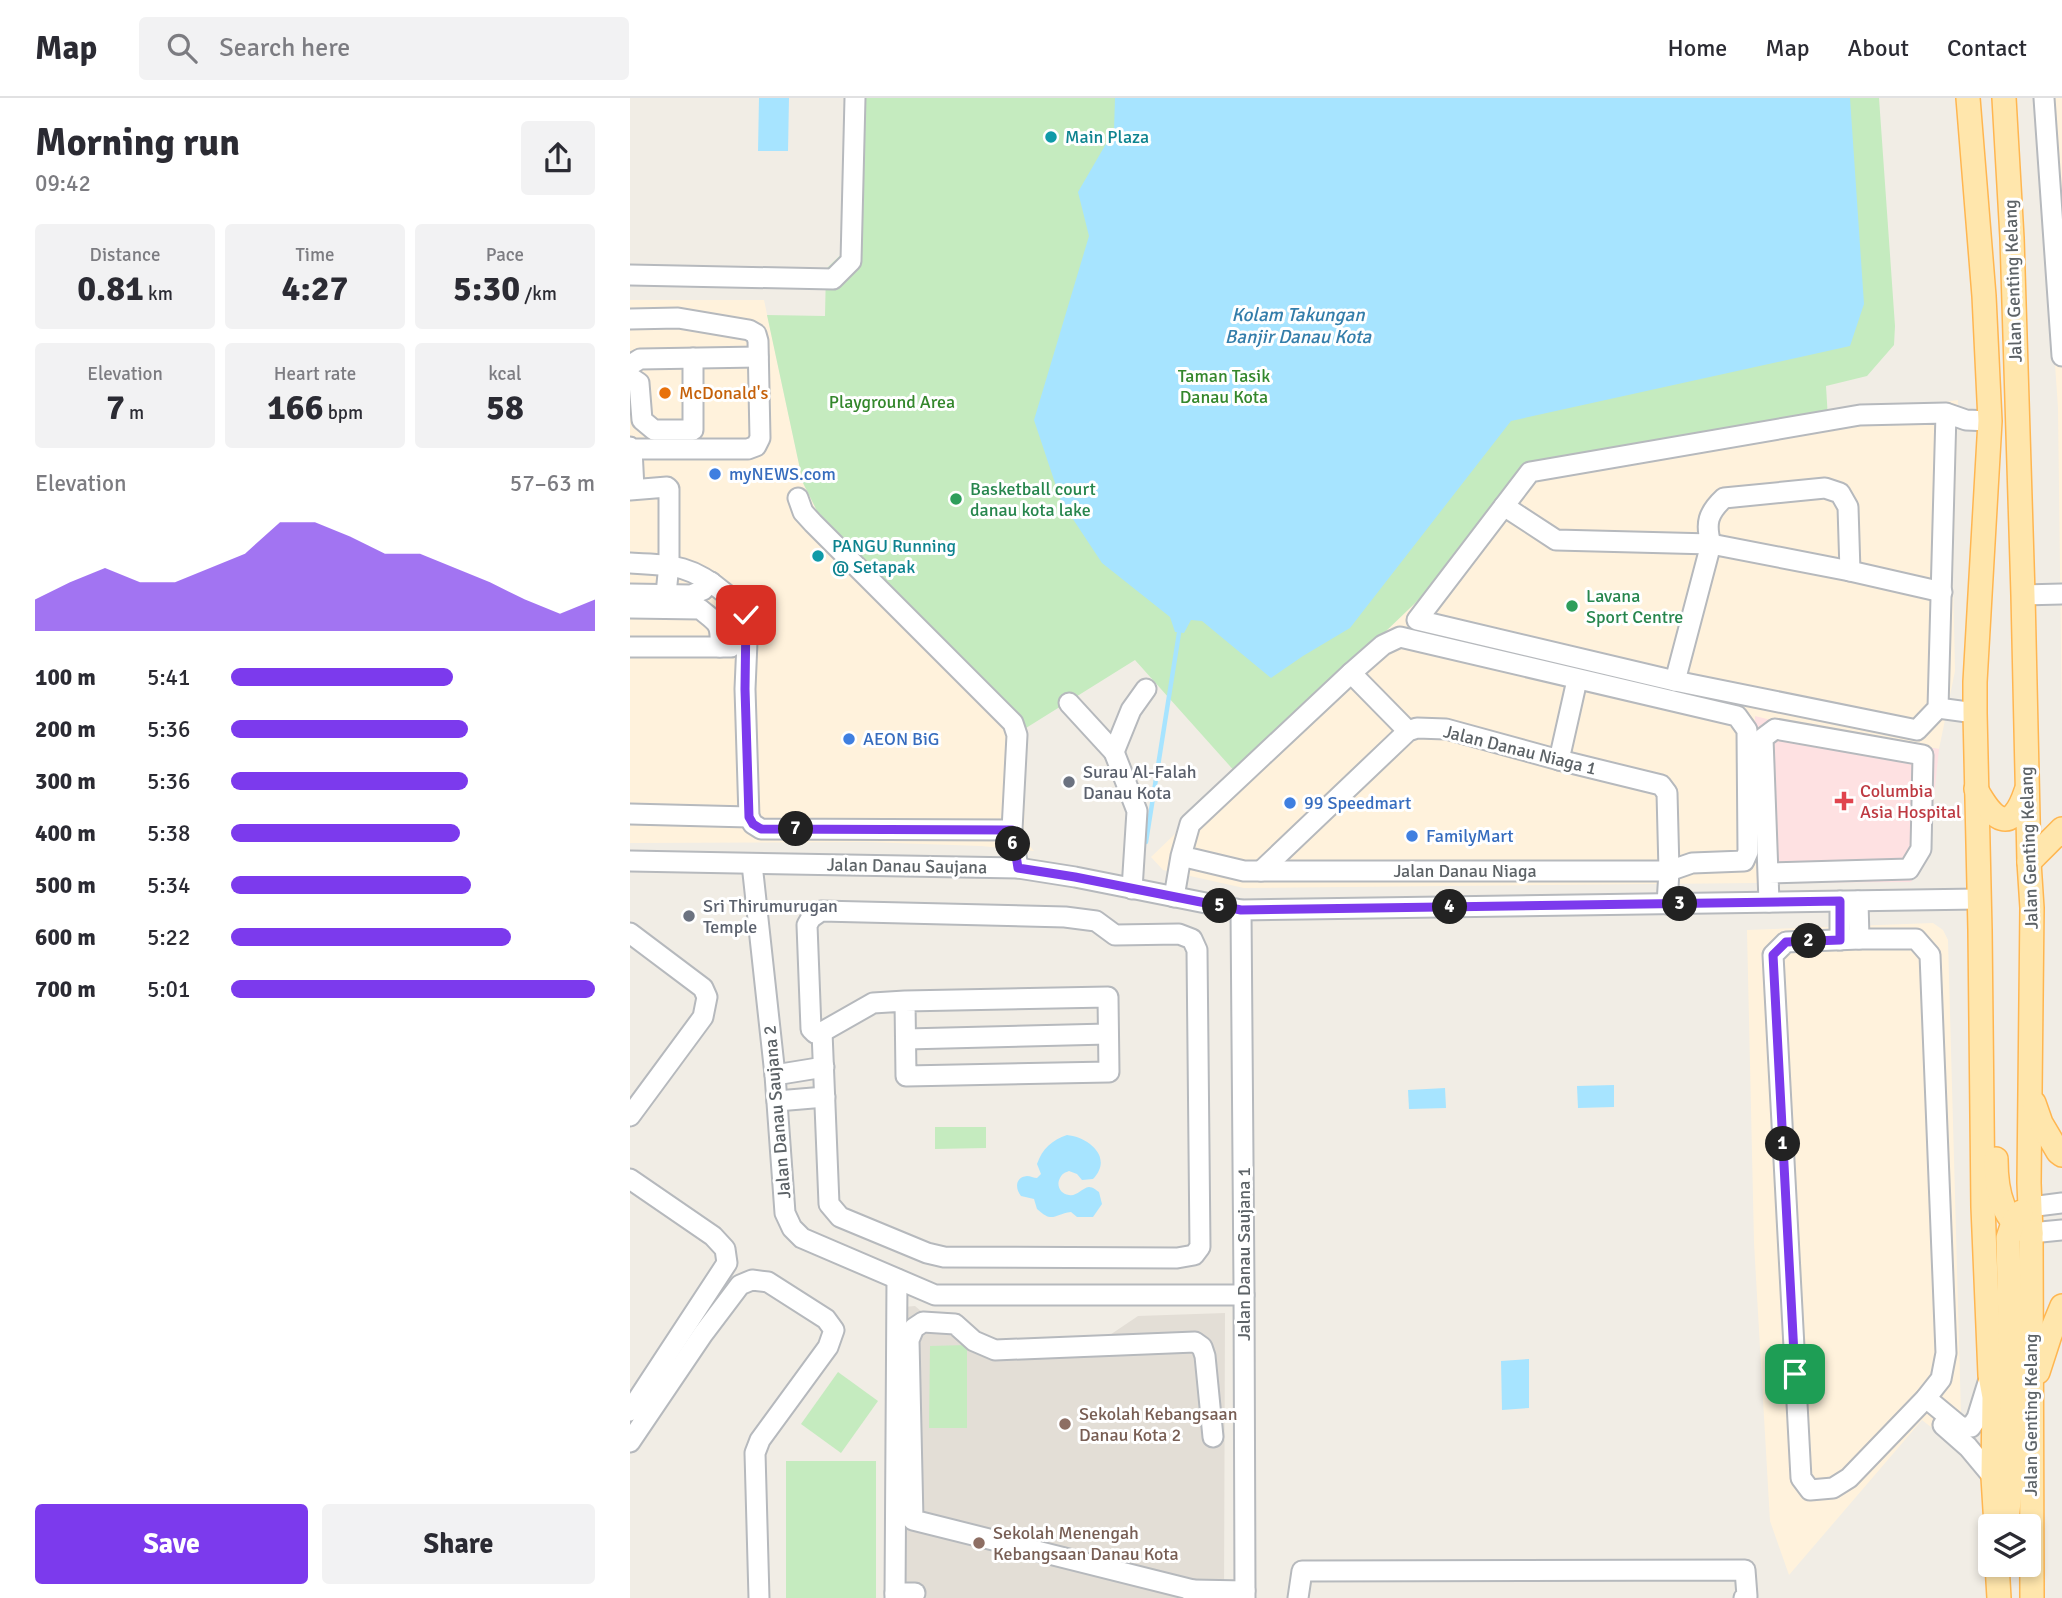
<!DOCTYPE html>
<html lang="en">
<head>
<meta charset="utf-8">
<style>
	:root { --surface:#fff; --page:#f2f2f3; --text:#2b2b33; --muted:#7c7c81; --line:#e1e1e2; --accent:#7c3aed }
	body { margin:0; font-family:Signika,sans-serif; background:var(--page); color:var(--text); height:100vh; display:flex; flex-direction:column; font-size:26px; white-space:nowrap }
	* { box-sizing:border-box; margin:0 }
	p { font-size:23px; color:var(--muted) }
	.icon { flex:none; width:38px; height:38px; fill:none; stroke:currentColor; stroke-width:2; stroke-linecap:round; stroke-linejoin:round }
	.map { position:relative; flex:1; overflow:hidden }
	.drawer { display:flex; flex-direction:column; background:var(--surface); width:630px }
	.drawer>* { flex:none }
	.fabs { position:absolute; left:1348px; top:1416px; display:grid; gap:14px }
	.fabs a { display:grid; place-items:center; width:63px; height:63px; border-radius:7px; background:var(--surface); box-shadow:0 4px 10px #0003; font-size:35px }
	.pin { position:absolute; display:grid; place-items:center; width:60px; height:60px; color:#fff; margin:-30px; border-radius:14px; box-shadow:0 4px 10px #0006 }
	.km { position:absolute; width:35px; height:35px; margin:-18px; border-radius:50%; background:#222; color:#fff; font-size:19px; line-height:35px; text-align:center }
	.round { display:grid; place-items:center; flex:none; width:74px; height:74px; border-radius:7px; background:var(--page) }
	.head { display:flex; align-items:center; justify-content:space-between; height:119px; padding:0 35px }
	h1 { font-size:38px; font-weight:700; line-height:52px }
	.metrics { display:grid; grid-template-columns:repeat(3,1fr); gap:10px; height:119px; padding:7px 35px }
	.metrics div { display:grid; align-content:center; border-radius:7px; background:var(--page); text-align:center }
	.metrics b { font-size:35px; font-weight:700 }
	.metrics small { font-size:19px; font-weight:400 }
	.metrics p { font-size:19px }
	.chart { height:196px; padding:14px 35px }
	.chart p { display:flex; justify-content:space-between }
	.chart svg { width:100%; height:126px; margin-top:7px; fill:var(--accent); opacity:.7 }
	.cta { display:flex; gap:14px; margin-top:auto; padding:14px 35px }
	.cta a { flex:1; height:80px; border-radius:7px; background:var(--accent); color:#fff; font-size:28px; font-weight:700; line-height:80px; text-align:center }
	.cta a+a { background:var(--page); color:var(--text) }
	ul { padding:0 35px; list-style:none; font-size:23px }
	li { display:grid; grid-template-columns:112px 84px 1fr; align-items:center; height:52px }
	li i { height:18px; border-radius:9px; background:var(--accent) }
	header { display:flex; align-items:center; gap:42px; box-sizing:border-box; height:98px; padding:0 35px; background:var(--surface); border-bottom:2px solid var(--line) }
	header strong { font-size:33px }
	nav { display:flex; gap:38px; margin-inline-start:auto; font-size:24px }
	.search { width:490px; height:63px; background:var(--page); display:flex; align-items:center; gap:18px; box-sizing:border-box; padding:0 24px; border-radius:7px; color:var(--muted); font-size:26px }
	main { display:flex; flex:1; min-height:0 }
	.map>svg:first-child { display:block }
</style>
</head>
<body>
<header>
<strong>Map</strong>
<div class="search"><svg class="icon" aria-label="search" viewBox="0 0 24 24"><circle cx="10" cy="10" r="6"/><path d="M15 15l6 6"/></svg>Search here</div>
<nav><a>Home</a><a>Map</a><a>About</a><a>Contact</a></nav>
</header>
<main>
<section class="drawer">
<div class="head"><div><h1>Morning run</h1><p>09:42</p></div><a class="round"><svg class="icon" aria-label="share" viewBox="0 0 24 24"><path d="M12 15V3M7 8l5-5 5 5M5 13v7h14v-7"/></svg></a></div>
<div class="metrics">
<div><p>Distance</p><b>0.81<small> km</small></b></div>
<div><p>Time</p><b>4:27</b></div>
<div><p>Pace</p><b>5:30<small> /km</small></b></div>
</div>
<div class="metrics">
<div><p>Elevation</p><b>7<small> m</small></b></div>
<div><p>Heart rate</p><b>166<small> bpm</small></b></div>
<div><p>kcal</p><b>58</b></div>
</div>
<div class="chart"><p><span>Elevation</span>57–63 m</p>
<svg viewBox="0 0 160 44" preserveAspectRatio="none"><path d="M0 44V33L10 27L20 22L30 27L40 27L50 22L60 17L70 6L80 6L90 11L100 17L110 17L120 22L130 27L140 33L150 38L160 33V44z"/></svg>
</div>
<ul>
<li><b>100 m</b>5:41<i style="width:61%"></i></li>
<li><b>200 m</b>5:36<i style="width:65%"></i></li>
<li><b>300 m</b>5:36<i style="width:65%"></i></li>
<li><b>400 m</b>5:38<i style="width:63%"></i></li>
<li><b>500 m</b>5:34<i style="width:66%"></i></li>
<li><b>600 m</b>5:22<i style="width:77%"></i></li>
<li><b>700 m</b>5:01<i style="width:100%"></i></li>
</ul>
<div class="cta"><a>Save</a><a>Share</a></div>
</section>
<div class="map">
<svg width="1432" height="1500" viewBox="0 0 1432 1500">
	<rect width="100%" height="100%" fill="#f1ede5"/>
	<g fill="#fff2dc">
		<polygon points="1407,0 1432,0 1432,633 1428,310"/>
		<polygon points="0,202 134,202 173,385 187,413 396,630 394,741 404,753 351,748 236,744 0,745"/>
		<polygon points="1328,302 1323,481 1325,573 1309,651 1165,628 1125,619 1127,785 614,790 533,772 521,759 828,464 894,367"/>
		<polygon points="1303,825 1313,832 1318,842 1331,1317 1311,1337 1292,1322 1159,1477 1140,1423 1124,1145 1117,832"/>
	</g>
	<polygon fill="#e3ded6" points="285,1208 298,1219 364,1246 468,1245 508,1218 595,1215 594,1500 276,1500 274,1209"/>
	<polygon fill="#fee1e2" points="1125,618 1165,628 1309,651 1298,756 1281,784 1127,785"/>
	<g fill="#c5ebbf">
		<polygon points="229,0 1249,0 1265,228 1264,247 1237,278 1196,288 1198,321 894,367 828,464 607,676 505,562 396,630 187,413 173,385 137,217 195,218 196,171 226,142"/>
		<polygon points="305,1029 356,1029 356,1050 305,1051"/>
		<polygon points="337,1247 337,1330 299,1330 300,1248"/>
		<polygon points="208,1274 248,1303 211,1355 171,1326"/>
		<rect x="156" y="1363" width="90" height="137"/>
	</g>
	<g fill="#a7e4ff">
		<polygon points="129,0 159,0 158,53 128,53"/>
		<polygon points="485,0 1220,0 1234,206 1220,248 881,323 720,530 673,558 641,580 572,523 561,522 554,535 545,534 540,519 472,465 431,403 404,322 459,138 448,94 484,32"/>
		<polygon points="984,987 984,1009 948,1010 947,988"/>
		<polygon points="815,990 816,1010 779,1011 778,992"/>
		<path d="M437 1037C458 1039 484 1059 463 1081L452 1082 447 1076 439 1073C434 1075 433 1075 430 1080 426 1087 430 1096 439 1097 446 1099 452 1090 459 1089 463 1089 466 1092 469 1094L472 1106 463 1119H447L441 1114C424 1116 423 1126 407 1111L404 1101 391 1098C385 1091 385 1079 397 1078 400 1078 404 1080 407 1080L411 1076 407 1066C412 1051 422 1042 437 1037Z"/>
		<polygon points="899,1261 899,1310 872,1312 871,1263"/>
	</g>
	<g fill="none" stroke-linecap="round" stroke-linejoin="round">
		<polyline stroke="#a7e4ff" stroke-width="4.5" points="516,744 549,535"/>
		<defs>
			<g id="minor">
				<polyline points="1414,0 1432,258"/>
				<polyline points="0,177 203,181 221,163 225,0"/>
				<polyline points="0,221 48,220 119,232 126,236 128,243 130,340 126,348 118,351 2,351 0,349"/>
				<polyline points="0,267 10,261 128,259"/>
				<polyline points="0,279 9,285 12,322 24,332 63,332 63,260"/>
				<polyline points="1316,315 1230,317 900,374 787,522 1045,583 1287,632 1308,610 1316,315 1336,322 1360,323"/>
				<polyline points="2,351 4,391"/>
				<polyline points="0,392 37,389 39,391 39,466 36,496"/>
				<polyline points="168,400 173,414 183,425 383,625 387,637 382,732"/>
				<path d="M874 408 926 442 1081 446C1075 425 1078 415 1094 400L1195 390 1210 395 1218 409 1220 473"/>
				<path d="M0 465C43 467 62 467 96 496 106 504 113 509 118 520L115 591 119 719 0 716"/>
				<polyline points="0,496 61,497 73,492 81,484"/>
				<polyline points="1393,497 1432,496"/>
				<path d="M0 510 70 511C88 526 91 524 90 549"/>
				<polyline points="0,549 101,549"/>
				<polyline points="721,575 778,633"/>
				<polyline points="1045,583 1081,446 1220,473 1312,494"/>
				<polyline points="439,605 484,654 507,713 502,791"/>
				<polyline points="1308,610 1345,615"/>
				<polyline points="484,654 501,612 516,591"/>
				<polyline points="929,662 947,582"/>
				<polyline points="119,719 123,726 131,731 382,732 388,770"/>
				<polyline points="0,763 388,770 445,779 611,812 1348,801"/>
				<polyline points="122,766 145,977 155,1115 162,1130 172,1140 305,1197 614,1197"/>
				<polyline points="631,773 778,633 787,630 816,631 929,662 1031,687 1037,695 1039,773 1037,806"/>
				<polyline points="1139,775 1279,771 1291,751 1293,657 1145,631 1133,640 1139,804"/>
				<polyline points="544,799 551,758 560,726 721,575 753,547 770,539 1107,618 1117,632 1118,754 1114,763 1062,765 1039,773 614,773 551,758"/>
				<polyline points="1210,803 1210,842"/>
				<polyline points="1228,803 1229,841"/>
				<polyline points="611,812 614,1189 615,1500"/>
				<polygon points="191,813 435,819 466,823 485,837 549,836 562,841 567,852 570,1149 564,1157 547,1160 314,1159 297,1155 210,1119 199,1106 192,934 185,935 181,931 177,827 181,820"/>
				<polyline points="0,835 73,890 77,899 73,919 0,1018"/>
				<polygon points="1229,841 1286,841 1300,857 1316,1255 1311,1281 1296,1300 1219,1380 1203,1390 1180,1392 1171,1380 1143,857 1156,844"/>
				<polyline points="192,934 243,905 275,903 478,899 479,974 276,978 275,903"/>
				<polyline points="276,941 478,936"/>
				<polyline points="145,977 194,969"/>
				<polyline points="147,1003 195,999"/>
				<polyline points="0,1081 83,1138 95,1151 97,1165 0,1313"/>
				<polyline points="1400,1109 1432,1105"/>
				<polyline points="1401,1135 1432,1132"/>
				<polyline points="1296,1300 1331,1329 1341,1329 1347,1320 1360,1278"/>
				<polyline points="1313,1327 1338,1349 1363,1379"/>
				<polyline points="0,1344 73,1236 110,1187 122,1182 138,1184 196,1221 204,1232 198,1249 130,1342 125,1355 129,1500"/>
				<polyline points="563,1492 283,1422 279,1242 284,1230 293,1224 325,1226 344,1243 365,1252 565,1244 572,1249 575,1258 583,1339"/>
				<polyline points="265,1495 285,1495"/>
				<polyline points="265,1500 267,1181"/>
				<polyline points="563,1500 563,1492 615,1493"/>
				<polyline points="668,1500 672,1473 1115,1472 1117,1498 1114,1500"/>
			</g>
			<g id="major">
				<polyline points="1338,0 1354,198 1360,323 1345,584 1345,615 1350,832 1353,1109 1360,1277 1364,1299 1363,1379 1366,1428"/>
				<polyline points="1374,0 1382,140 1393,497 1399,764 1402,810 1399,1085 1401,1135 1402,1500"/>
				<path d="M1346 691C1363 722 1381 738 1396 693"/>
				<polyline points="1399,764 1432,731"/>
				<polyline points="1404,1005 1411,1025 1428,1054 1432,1057"/>
				<path d="M1366 1061C1366 1088 1371 1126 1401 1135"/>
				<polyline points="1408,1274 1420,1237 1432,1208"/>
				<polyline points="1377,1422 1381,1385 1382,1317 1378,1140 1383,1125 1391,1114"/>
				<polyline points="1367,1466 1369,1500"/>
			</g>
		</defs>
		<use href="#minor" stroke="#b6b9bd" stroke-width="23"/>
		<use href="#major" stroke="#ffb650" stroke-width="26"/>
		<use href="#minor" stroke="#fff" stroke-width="19"/>
		<use href="#major" stroke="#ffe6ac" stroke-width="23"/>
	</g>
	<g fill="none" stroke-linecap="round" stroke-linejoin="round">
		<defs>
			<polyline id="route" points="116,517 115,591 119,719 123,726 131,731 382,732 388,770 445,779 611,812 1210,803 1210,842 1156,844 1143,857 1165,1276"/>
		</defs>
		<use href="#route" stroke="#fff" stroke-width="14"/>
		<use href="#route" stroke="#7c3aed" stroke-width="9"/>
	</g>
	<g fill="#0f9aa8" stroke="#fff" stroke-width="2.5">
		<circle cx="421" cy="39" r="7"/>
		<circle cx="188" cy="458" r="7"/>
	</g>
	<circle fill="#e8710a" stroke="#fff" stroke-width="2.5" cx="35" cy="295" r="7"/>
	<g fill="#3f7fe0" stroke="#fff" stroke-width="2.5">
		<circle cx="85" cy="376" r="7"/>
		<circle cx="219" cy="641" r="7"/>
		<circle cx="660" cy="705" r="7"/>
		<circle cx="782" cy="738" r="7"/>
	</g>
	<g fill="#2e9e5b" stroke="#fff" stroke-width="2.5">
		<circle cx="326" cy="401" r="7"/>
		<circle cx="942" cy="508" r="7"/>
	</g>
	<g fill="#6b7280" stroke="#fff" stroke-width="2.5">
		<circle cx="439" cy="684" r="7"/>
		<circle cx="59" cy="818" r="7"/>
	</g>
	<path fill="#e0444e" stroke="#fff" stroke-width="2.5" d="M1210.5 692.5h7v7h7v7h-7v7h-7v-7h-7v-7h7z"/>
	<g fill="#8d6e63" stroke="#fff" stroke-width="2.5">
		<circle cx="435" cy="1326" r="7"/>
		<circle cx="349" cy="1445" r="7"/>
	</g>
	<g text-anchor="middle" stroke-width="6" stroke-linejoin="round" paint-order="stroke">
		<g font-size="18" fill="#0d838f" stroke="#fff" text-anchor="start">
			<text x="435" y="45">Main Plaza</text>
			<text x="202" y="454">PANGU Running<tspan x="202" dy="21">@ Setapak</tspan></text>
		</g>
		<g font-size="18" fill="#5d6367" stroke="#fff">
			<text transform="translate(1383 183) rotate(-92)" y="6">Jalan Genting Kelang</text>
			<text transform="translate(890 652) rotate(14)" y="6">Jalan Danau Niaga 1</text>
			<text transform="translate(1399 750) rotate(-92)" y="6">Jalan Genting Kelang</text>
			<text transform="translate(277 768) rotate(1)" y="6">Jalan Danau Saujana</text>
			<text x="835" y="779">Jalan Danau Niaga</text>
			<text transform="translate(147 1014) rotate(-95)" y="6">Jalan Danau Saujana 2</text>
			<text transform="translate(614 1156) rotate(-90)" y="6">Jalan Danau Saujana 1</text>
			<text transform="translate(1401 1317) rotate(-90)" y="6">Jalan Genting Kelang</text>
		</g>
		<g font-size="18" fill="#34872c" stroke="#fff">
			<text x="594" y="284">Taman Tasik<tspan x="594" dy="21">Danau Kota</tspan></text>
			<text x="262" y="310">Playground Area</text>
		</g>
		<g font-size="18" fill="#c56008" stroke="#fff" text-anchor="start">
			<text x="49" y="301">McDonald's</text>
		</g>
		<g font-size="18" fill="#366cbe" stroke="#fff" text-anchor="start">
			<text x="99" y="382">myNEWS.com</text>
			<text x="233" y="647">AEON BiG</text>
			<text x="674" y="711">99 Speedmart</text>
			<text x="796" y="744">FamilyMart</text>
		</g>
		<g font-size="18" fill="#27864d" stroke="#fff" text-anchor="start">
			<text x="340" y="397">Basketball court<tspan x="340" dy="21">danau kota lake</tspan></text>
			<text x="956" y="504">Lavana<tspan x="956" dy="21">Sport Centre</tspan></text>
		</g>
		<g font-size="18" fill="#5b616d" stroke="#fff" text-anchor="start">
			<text x="453" y="680">Surau Al-Falah<tspan x="453" dy="21">Danau Kota</tspan></text>
			<text x="73" y="814">Sri Thirumurugan<tspan x="73" dy="21">Temple</tspan></text>
		</g>
		<g font-size="18" fill="#be3a42" stroke="#fff" text-anchor="start">
			<text x="1230" y="699">Columbia<tspan x="1230" dy="21">Asia Hospital</tspan></text>
		</g>
		<g font-size="18" fill="#785e54" stroke="#fff" text-anchor="start">
			<text x="449" y="1322">Sekolah Kebangsaan<tspan x="449" dy="21">Danau Kota 2</tspan></text>
			<text x="363" y="1441">Sekolah Menengah<tspan x="363" dy="21">Kebangsaan Danau Kota</tspan></text>
		</g>
		<g font-size="19" font-style="italic" fill="#337daa" stroke="#fff">
			<text x="668" y="223">Kolam Takungan<tspan x="668" dy="22">Banjir Danau Kota</tspan></text>
		</g>
	</g>
</svg>
<div class="fabs">
<a><svg class="icon" aria-label="layers" viewBox="0 0 24 24"><path d="M12 4l9 5-9 5-9-5zM3 14l9 5 9-5"/></svg></a>
</div>
<div class="pin" style="left:1165px;top:1276px;background:#1e9e55"><svg class="icon" aria-label="arrive" viewBox="0 0 24 24"><path d="M6 21V4h12l-3 4 3 4H6"/></svg></div>
<div class="pin" style="left:116px;top:517px;background:#d93025"><svg class="icon" aria-label="check" viewBox="0 0 24 24"><path d="M5 12l5 5 9-10"/></svg></div>
<b class="km" style="left:1153px;top:1046px">1</b>
<b class="km" style="left:1179px;top:843px">2</b>
<b class="km" style="left:1050px;top:806px">3</b>
<b class="km" style="left:820px;top:809px">4</b>
<b class="km" style="left:590px;top:808px">5</b>
<b class="km" style="left:383px;top:746px">6</b>
<b class="km" style="left:166px;top:731px">7</b>
</div>
</main>
</body>
</html>
